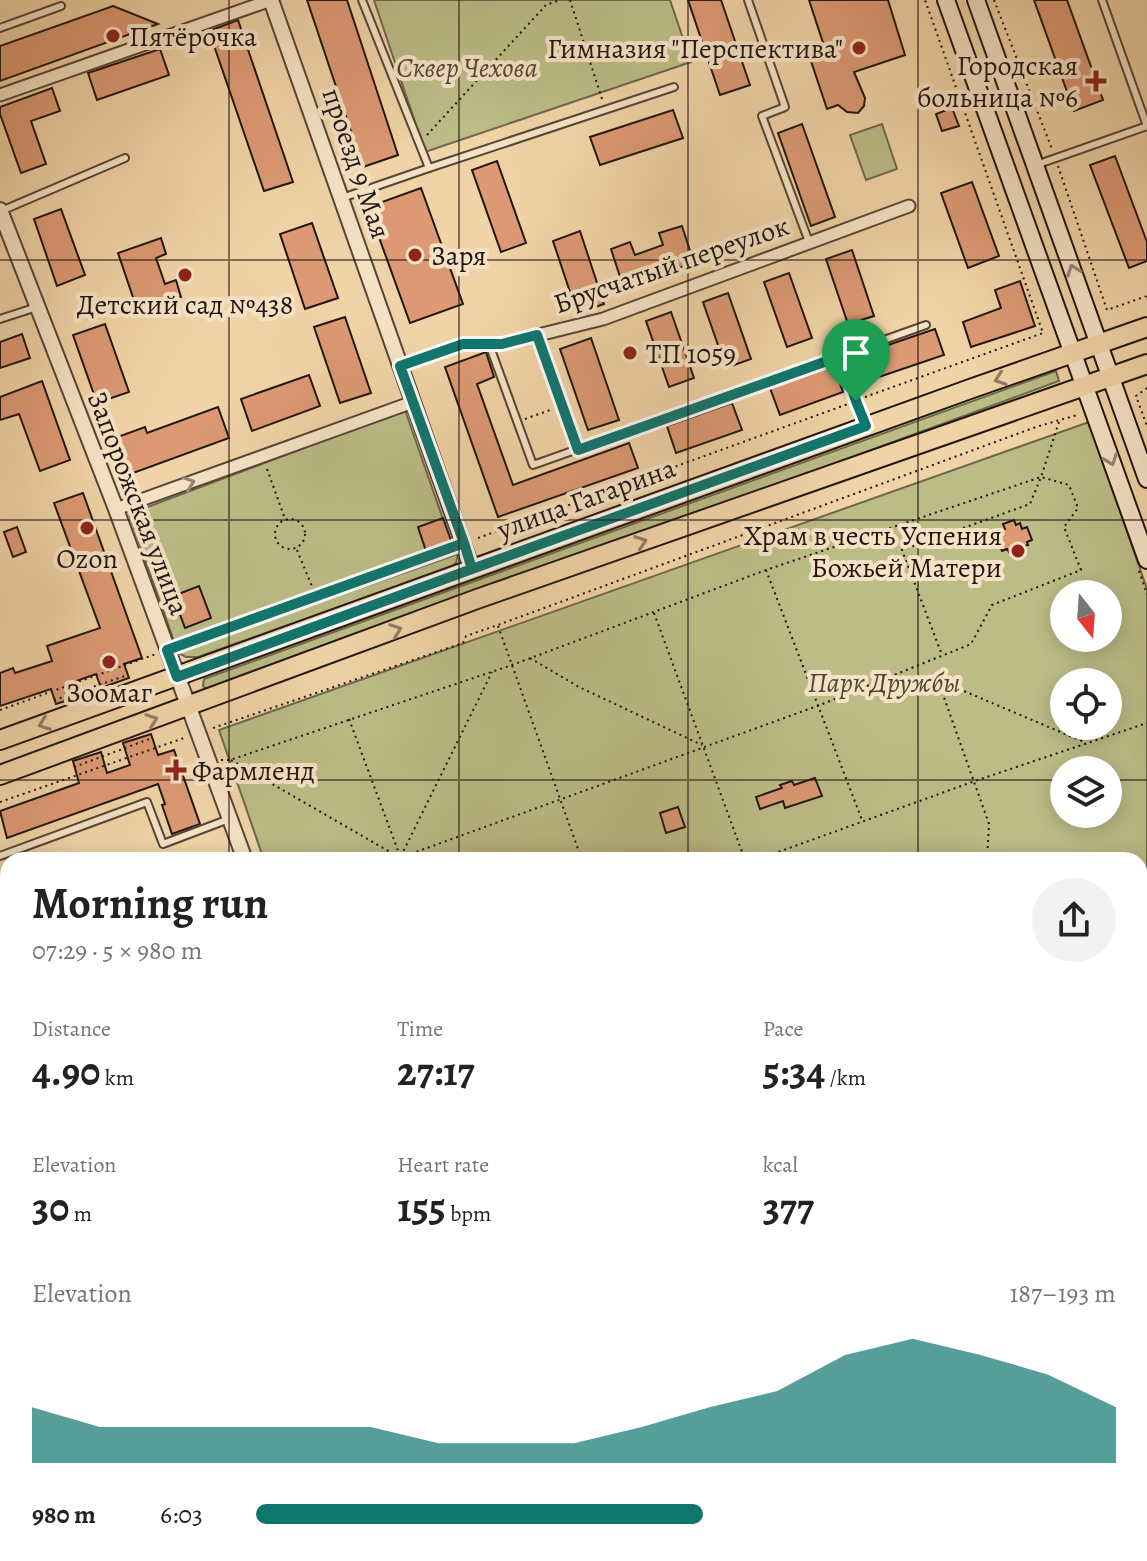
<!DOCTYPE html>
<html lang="en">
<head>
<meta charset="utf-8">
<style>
	:root { --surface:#fff; --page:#f2f2f2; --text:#222; --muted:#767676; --accent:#0f766e }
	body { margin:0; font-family:Alegreya,serif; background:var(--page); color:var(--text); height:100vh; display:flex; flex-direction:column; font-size:30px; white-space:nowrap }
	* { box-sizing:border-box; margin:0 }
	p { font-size:26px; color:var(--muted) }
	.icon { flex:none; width:44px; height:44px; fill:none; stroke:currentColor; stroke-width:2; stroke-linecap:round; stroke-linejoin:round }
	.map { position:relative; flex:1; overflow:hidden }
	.drawer { position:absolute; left:0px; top:852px; width:1148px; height:710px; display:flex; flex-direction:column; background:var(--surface); border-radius:24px 24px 0 0; box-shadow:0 4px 20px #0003 }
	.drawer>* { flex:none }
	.needle { width:52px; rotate:163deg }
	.tools { position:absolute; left:1050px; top:580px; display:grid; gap:16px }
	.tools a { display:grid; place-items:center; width:72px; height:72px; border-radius:50%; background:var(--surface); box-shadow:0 4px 20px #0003; font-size:40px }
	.pin { position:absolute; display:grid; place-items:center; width:68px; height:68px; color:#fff; margin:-82px -34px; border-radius:50% 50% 50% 0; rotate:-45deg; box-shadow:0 0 8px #0007 }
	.pin .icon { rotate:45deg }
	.round { display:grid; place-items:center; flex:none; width:84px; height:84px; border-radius:42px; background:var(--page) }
	.overview { display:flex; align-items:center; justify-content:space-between; height:136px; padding:0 32px }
	h1 { font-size:44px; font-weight:700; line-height:60px }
	.stats { display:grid; grid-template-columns:repeat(3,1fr); gap:12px; height:136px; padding:8px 32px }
	.stats div { display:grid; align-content:center }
	.stats b { font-size:40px; font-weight:700 }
	.stats small { font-size:22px; font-weight:400 }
	.stats p { font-size:22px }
	.chart { height:224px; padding:16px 32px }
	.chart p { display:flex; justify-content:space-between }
	.chart svg { width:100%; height:144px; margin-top:8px; fill:var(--accent); opacity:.7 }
	ul { padding:0 32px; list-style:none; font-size:26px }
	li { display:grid; grid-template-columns:128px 96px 1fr; align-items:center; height:60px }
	li i { height:20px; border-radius:10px; background:var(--accent) }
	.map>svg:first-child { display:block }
</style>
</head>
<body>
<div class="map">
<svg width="1147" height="1561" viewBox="0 0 1147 1561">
	<rect width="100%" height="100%" fill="#f0d3a6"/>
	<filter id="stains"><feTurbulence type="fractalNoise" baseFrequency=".0025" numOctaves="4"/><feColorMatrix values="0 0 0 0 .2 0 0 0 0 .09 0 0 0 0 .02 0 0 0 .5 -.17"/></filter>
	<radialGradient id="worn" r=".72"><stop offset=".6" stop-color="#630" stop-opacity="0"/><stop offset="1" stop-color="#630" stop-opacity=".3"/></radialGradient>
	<g fill="#bbbc86" stroke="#6e694c" stroke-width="2" fill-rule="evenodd">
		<polygon points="374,0 670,0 691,62 425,152"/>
		<polygon points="882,124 897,169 866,180 850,135"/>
		<polygon points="1056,371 1059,381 724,504 208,690 203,686 204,679"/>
		<polygon points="405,410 453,548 176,647 129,514"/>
		<path d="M1089 422 1147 589V1103L1140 1105V860H264L219 730ZM1064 594H1108V638H1064ZM1064 682H1108V726H1064ZM1064 770H1108V814H1064Z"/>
		<polygon points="458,554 456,563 449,568 198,657 186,657 176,652"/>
		<polygon points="717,1554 825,1554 827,1561 720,1561"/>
	</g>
	<g fill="#dc9973" stroke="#221611" stroke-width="2">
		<polygon points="307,0 347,0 398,155 363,167"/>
		<polygon points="688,0 721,0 750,85 720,95"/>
		<polygon points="809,0 888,0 905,55 854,72 865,98 864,106 858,113 847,112 838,105 827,109 810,58 826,52"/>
		<polygon points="1034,0 1067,0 1103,100 1074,111"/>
		<polygon points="113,6 158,24 0,81 0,46"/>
		<polygon points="238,20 293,182 264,191 209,31"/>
		<polygon points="160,49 169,75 97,100 88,73"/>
		<polygon points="52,88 60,111 31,121 46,164 21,173 0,114 0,107"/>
		<polygon points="952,108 959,126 942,131 936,114"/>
		<polygon points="673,110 683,138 600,165 590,137"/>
		<polygon points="802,124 835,217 811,226 778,133"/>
		<polygon points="1115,156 1147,242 1147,261 1129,268 1090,165"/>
		<polygon points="497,161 526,243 501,252 472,170"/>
		<polygon points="972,182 999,256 968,268 941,193"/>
		<polygon points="421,188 463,304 410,323 368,207"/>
		<polygon points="61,209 85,275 57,286 34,219"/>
		<polygon points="312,223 338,298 305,309 280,234"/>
		<polygon points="682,226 694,263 623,286 611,249 630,242 635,255 663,245 659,233"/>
		<polygon points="580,231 604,304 577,313 553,241"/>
		<polygon points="161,238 166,254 156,258 165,284 176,280 181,297 138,312 118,253"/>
		<polygon points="852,250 874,316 848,324 826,259"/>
		<polygon points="789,273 812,338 787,347 764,282"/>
		<polygon points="1020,281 1035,326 971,347 963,322 1001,308 995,290"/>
		<polygon points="728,293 751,359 726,368 703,302"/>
		<polygon points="671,312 694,378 669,387 646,321"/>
		<polygon points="345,317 371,393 340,403 314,327"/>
		<polygon points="105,324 129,392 97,403 73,335"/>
		<polygon points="935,329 944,355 879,377 870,351"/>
		<polygon points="22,334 30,358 0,368 0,342"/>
		<polygon points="591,338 619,420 588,430 560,349"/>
		<polygon points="486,352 494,377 477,384 513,485 629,443 638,468 498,517 445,367"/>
		<polygon points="833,365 843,392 780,415 770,388"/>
		<polygon points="309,375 320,406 252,431 241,399"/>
		<polygon points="42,381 70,460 40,471 19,414 0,420 0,397"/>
		<polygon points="732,403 742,430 676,453 667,426"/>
		<polygon points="218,407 229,438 125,476 112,439 145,427 147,433"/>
		<polygon points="83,493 142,658 124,664 129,678 101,688 96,674 76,681 81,696 56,704 51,689 0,706 0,673 13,668 15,673 52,661 47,646 100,628 54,503"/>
		<polygon points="443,518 453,546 427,554 418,527"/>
		<polygon points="1014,520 1016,525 1020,523 1022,529 1027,527 1032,540 1027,542 1028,545 1024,546 1026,553 1014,558 1012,551 1009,552 1007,549 1002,551 997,538 1002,536 1000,531 1005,529 1003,524"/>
		<polygon points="17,527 26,552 13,557 4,532"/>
		<polygon points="199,586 211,618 185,628 173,596"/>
		<polygon points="151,734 158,755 174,750 200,824 172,834 162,805 165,804 158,784 7,838 0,811 79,783 73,761 76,760 101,752 107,773 130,765 123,743"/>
		<polygon points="815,778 822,796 785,808 783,801 760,809 756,797 782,788 780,785 792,781 794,785"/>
		<polygon points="678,807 685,827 666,833 660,813"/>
	</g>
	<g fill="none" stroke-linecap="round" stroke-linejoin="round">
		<defs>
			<g id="service">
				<polyline points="748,0 785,107 762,116 809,242"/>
				<polyline points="0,28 61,6"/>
				<polyline points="1036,165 1147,126 1102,0"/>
				<polyline points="429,168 674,87"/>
				<polyline points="342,198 429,168 362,0"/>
				<polyline points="1,211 125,158"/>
				<polyline points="0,319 37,307"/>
				<polyline points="537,335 578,450"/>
				<polyline points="489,344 533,465 926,325"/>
				<polyline points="841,356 865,424"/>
				<polyline points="0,856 147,802 163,844 229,819"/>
				<polyline points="0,1051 8,1076"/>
				<polyline points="0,1152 8,1148"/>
				<polyline points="0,1197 8,1219"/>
				<polyline points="0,1312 8,1310"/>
				<polyline points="0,1334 8,1356"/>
				<polyline points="0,1511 8,1508"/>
				<polyline points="0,1535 8,1532"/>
				<polyline points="92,1554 95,1561"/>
				<polyline points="276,1554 278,1561"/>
				<polyline points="385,1561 391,1559 390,1554"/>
			</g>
			<g id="minor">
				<polyline points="0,95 271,0"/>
				<polyline points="400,366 463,344 502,344 603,319 909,206"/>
				<polyline points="116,509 413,402"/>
				<polyline points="1140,1454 1147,1473"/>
			</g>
			<g id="tertiary">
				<polyline points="271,0 472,569"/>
				<polyline points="0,210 116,509 245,860"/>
				<polyline points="477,1554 479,1561"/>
			</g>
			<g id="secondary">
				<polyline points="946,0 1147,560"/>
				<polyline points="976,0 1147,479"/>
				<polyline points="1140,1532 1147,1529"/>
				<polyline points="1057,1561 1076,1554"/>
			</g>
			<g id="primary">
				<polyline points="0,740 970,389 1147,327"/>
				<polyline points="0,775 477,599 1147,364"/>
			</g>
		</defs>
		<use href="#service" stroke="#564536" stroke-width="10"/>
		<use href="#minor" stroke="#564536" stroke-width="15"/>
		<use href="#tertiary" stroke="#564536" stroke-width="18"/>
		<use href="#secondary" stroke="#221611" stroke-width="20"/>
		<use href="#primary" stroke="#221611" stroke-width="22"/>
		<g stroke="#221611" stroke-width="2" stroke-dasharray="2 4" stroke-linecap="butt">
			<polyline points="570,0 603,102"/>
			<polyline points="994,0 1052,149"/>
			<polyline points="427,135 546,5 560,0"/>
			<polyline points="1058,166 1107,310 1147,296"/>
			<polyline points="1147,388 1136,396 1147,426"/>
			<polyline points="865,397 1043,333 925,0"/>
			<polyline points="525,419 553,409"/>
			<polyline points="267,469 285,519"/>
			<circle cx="290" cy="534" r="15"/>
			<polyline points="478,538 848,404"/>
			<polyline points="297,550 316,596"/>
			<polyline points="766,570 862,820"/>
			<polyline points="1139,571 1147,594"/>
			<polyline points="654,613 745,860"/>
			<polyline points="498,626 582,860"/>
			<polyline points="180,645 449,549"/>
			<polyline points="530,658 579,687 702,745"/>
			<polyline points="54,700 128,675"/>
			<polyline points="0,710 156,654"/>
			<polyline points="349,719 400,856"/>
			<polyline points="213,728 463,643 466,636 498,625 1036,427 1077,415"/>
			<polyline points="221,760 230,760 512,665 766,570 1041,477 1059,422"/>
			<polyline points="231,760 404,860"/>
			<polyline points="74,767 152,738"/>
			<polyline points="0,802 184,738"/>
			<polyline points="401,856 492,672"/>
			<polyline points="394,860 820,705 971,644 992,605 1081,570 1064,527 1078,508 1069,485 1041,477 1030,504 902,550 942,655"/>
			<polyline points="756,860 975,781 1147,723"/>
			<polyline points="987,860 989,824 941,689 952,686 1084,742"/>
			<polyline points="1140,939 1147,939"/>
			<polyline points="699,1554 701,1561"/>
		</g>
		<use href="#service" stroke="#f5e2c5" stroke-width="6"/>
		<use href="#minor" stroke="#f5e2c5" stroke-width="11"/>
		<use href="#tertiary" stroke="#f5e2c5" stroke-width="14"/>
		<use href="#secondary" stroke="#f5e2c5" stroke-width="16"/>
		<use href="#primary" stroke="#f0d3a6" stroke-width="18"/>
	</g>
	<defs><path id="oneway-chevron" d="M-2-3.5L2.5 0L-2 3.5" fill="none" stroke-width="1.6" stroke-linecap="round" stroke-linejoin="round" transform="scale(2)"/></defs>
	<g stroke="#968674">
		<use href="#oneway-chevron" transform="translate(1073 270) rotate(-110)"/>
		<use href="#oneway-chevron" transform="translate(1111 460) rotate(70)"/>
		<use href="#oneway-chevron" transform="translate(189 483) rotate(-20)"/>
	</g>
	<g stroke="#937e63">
		<use href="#oneway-chevron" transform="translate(1000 379) rotate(161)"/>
		<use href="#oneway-chevron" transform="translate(641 542) rotate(-19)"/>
		<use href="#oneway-chevron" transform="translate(396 630) rotate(-20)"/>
		<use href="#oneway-chevron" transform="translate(152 720) rotate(-20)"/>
		<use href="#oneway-chevron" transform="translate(44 724) rotate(160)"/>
	</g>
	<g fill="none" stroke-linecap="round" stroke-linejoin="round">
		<defs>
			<polyline id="route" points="856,401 841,356 578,450 537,335 502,344 463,344 400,366 464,543 472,569 177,677 167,650 464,543 472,569 866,426 856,401"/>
		</defs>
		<use href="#route" stroke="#fff" stroke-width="16"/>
		<use href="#route" stroke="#0f766e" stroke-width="10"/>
	</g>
	<path fill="none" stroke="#221611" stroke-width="2" stroke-opacity="0.55" d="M229 0V860M459 0V860M688 0V860M918 0V860M0 260H1147M0 520H1147M0 780H1064M1108 780H1147M0 1041H8M1140 1041H1147M0 1301H8M1140 1301H1147M229 1554V1561M459 1554V1561M688 1554V1561M918 1554V1561"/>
	<g fill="#8f2418" stroke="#f5e2c5" stroke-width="3">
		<circle cx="113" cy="36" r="8"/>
		<circle cx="859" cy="48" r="8"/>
		<path d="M1092 69h8v8h8v8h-8v8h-8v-8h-8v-8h8z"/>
		<circle cx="415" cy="255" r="8"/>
		<circle cx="185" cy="275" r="8"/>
		<circle cx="630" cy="353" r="8"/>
		<circle cx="87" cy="528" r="8"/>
		<circle cx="1018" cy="551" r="8"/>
		<circle cx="109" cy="662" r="8"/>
		<path d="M172 758h8v8h8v8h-8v8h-8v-8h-8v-8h8z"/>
	</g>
	<g text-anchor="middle" stroke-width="8" stroke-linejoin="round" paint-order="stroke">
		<g font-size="28" fill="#221611" stroke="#f5e2c5" text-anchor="start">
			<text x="129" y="46">Пятёрочка</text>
			<text x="843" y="58" text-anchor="end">Гимназия "Перспектива"</text>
			<text x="1078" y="75" text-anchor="end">Городская<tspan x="1078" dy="32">больница №6</tspan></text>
			<text x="431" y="265">Заря</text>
			<text x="185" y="314" text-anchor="middle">Детский сад №438</text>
			<text x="646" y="363">ТП 1059</text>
			<text x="1002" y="545" text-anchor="end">Храм в честь Успения<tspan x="1002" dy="32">Божьей Матери</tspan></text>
			<text x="87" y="568" text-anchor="middle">Ozon</text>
			<text x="109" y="702" text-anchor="middle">Зоомаг</text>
			<text x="192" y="780">Фармленд</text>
		</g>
		<g font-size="28" font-style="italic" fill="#504834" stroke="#f5e2c5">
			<text x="467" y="77">Сквер Чехова</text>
			<text x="884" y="692">Парк Дружбы</text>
		</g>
		<g font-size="28" fill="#221611" stroke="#f5e2c5">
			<text transform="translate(357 163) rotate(71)" y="10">проезд 9 Мая</text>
			<text transform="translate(671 264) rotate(-19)" y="10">Брусчатый переулок</text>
			<text transform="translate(586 498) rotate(-20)" y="10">улица Гагарина</text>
			<text transform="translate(139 503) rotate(69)" y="10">Запорожская улица</text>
		</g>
	</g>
	<rect width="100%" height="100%" filter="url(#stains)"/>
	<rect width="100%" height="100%" fill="url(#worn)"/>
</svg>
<div class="tools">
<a><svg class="needle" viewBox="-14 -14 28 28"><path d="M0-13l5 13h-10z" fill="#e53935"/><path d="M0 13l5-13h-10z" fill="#767676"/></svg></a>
<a><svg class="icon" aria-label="locate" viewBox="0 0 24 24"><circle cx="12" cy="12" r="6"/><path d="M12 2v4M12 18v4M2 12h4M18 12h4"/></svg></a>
<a><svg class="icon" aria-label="layers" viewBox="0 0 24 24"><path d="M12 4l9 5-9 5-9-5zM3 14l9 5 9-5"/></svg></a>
</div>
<div class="pin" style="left:856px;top:401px;background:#1e9e55"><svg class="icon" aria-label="arrive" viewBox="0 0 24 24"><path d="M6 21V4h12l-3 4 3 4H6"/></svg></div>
<section class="drawer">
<div class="overview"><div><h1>Morning run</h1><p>07:29 · 5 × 980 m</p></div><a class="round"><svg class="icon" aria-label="share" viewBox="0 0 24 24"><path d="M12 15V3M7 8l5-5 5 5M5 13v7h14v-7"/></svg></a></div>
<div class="stats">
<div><p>Distance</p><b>4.90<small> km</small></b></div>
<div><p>Time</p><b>27:17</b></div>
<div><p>Pace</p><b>5:34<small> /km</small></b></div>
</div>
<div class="stats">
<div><p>Elevation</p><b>30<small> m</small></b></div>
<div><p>Heart rate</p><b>155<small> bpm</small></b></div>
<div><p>kcal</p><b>377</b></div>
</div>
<div class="chart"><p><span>Elevation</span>187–193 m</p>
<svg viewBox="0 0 160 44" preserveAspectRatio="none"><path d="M0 44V27L10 33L20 33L30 33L40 33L50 33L60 38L70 38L80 38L90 33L100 27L110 22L120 11L130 6L140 11L150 17L160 27V44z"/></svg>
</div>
<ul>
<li><b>980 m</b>6:03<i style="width:52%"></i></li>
</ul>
</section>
</div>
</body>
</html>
